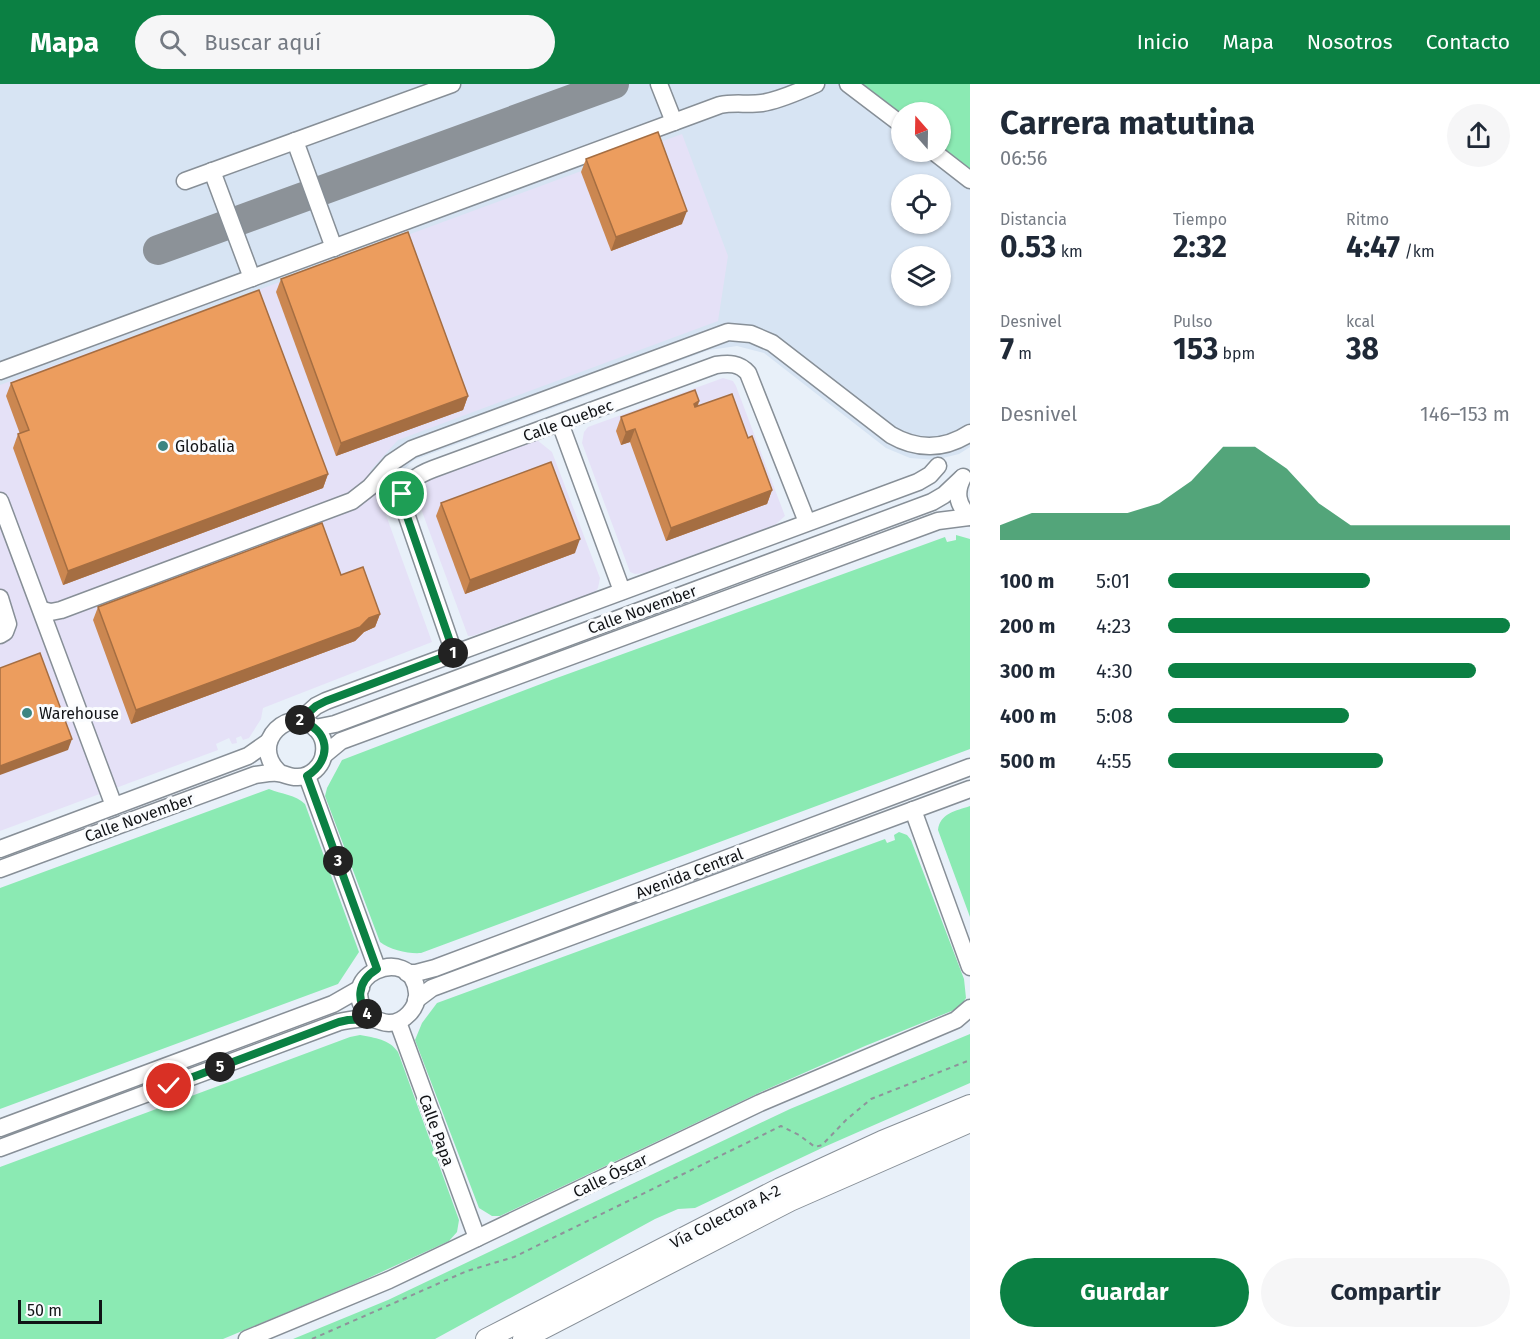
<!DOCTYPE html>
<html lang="es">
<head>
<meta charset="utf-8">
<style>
	:root { --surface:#fff; --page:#f6f6f7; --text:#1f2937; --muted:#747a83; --accent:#0b8043 }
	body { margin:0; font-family:"Fira Sans",sans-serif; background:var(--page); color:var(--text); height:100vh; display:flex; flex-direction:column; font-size:22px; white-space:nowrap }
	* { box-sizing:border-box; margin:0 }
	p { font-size:20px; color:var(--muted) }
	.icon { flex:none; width:33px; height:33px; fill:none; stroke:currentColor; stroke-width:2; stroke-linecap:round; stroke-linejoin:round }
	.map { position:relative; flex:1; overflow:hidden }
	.details { display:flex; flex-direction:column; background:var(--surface); width:570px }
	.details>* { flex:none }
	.needle { width:39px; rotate:340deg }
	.fabs { position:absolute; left:891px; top:18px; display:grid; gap:12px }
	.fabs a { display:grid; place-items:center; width:60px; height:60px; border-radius:50%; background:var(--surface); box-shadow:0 2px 4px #0004; font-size:30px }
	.scale { position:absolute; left:18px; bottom:15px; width:84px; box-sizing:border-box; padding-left:6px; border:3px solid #111316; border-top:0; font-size:16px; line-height:21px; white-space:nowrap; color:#111316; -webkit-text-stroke:4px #fafcfe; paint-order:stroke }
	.pin { position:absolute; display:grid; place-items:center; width:51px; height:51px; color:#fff; margin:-26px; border:3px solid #fff; border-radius:50%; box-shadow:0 2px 6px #0007 }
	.km { position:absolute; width:30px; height:30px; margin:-15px; border-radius:50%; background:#222; color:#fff; font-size:16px; line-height:30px; text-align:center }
	.round { display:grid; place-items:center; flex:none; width:63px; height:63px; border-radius:32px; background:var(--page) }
	.overview { display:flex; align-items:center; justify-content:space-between; height:102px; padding:0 30px }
	h1 { font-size:33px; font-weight:700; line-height:45px }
	.metrics { display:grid; grid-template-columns:repeat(3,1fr); gap:9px; height:102px; padding:6px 30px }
	.metrics div { display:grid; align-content:center }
	.metrics b { font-size:30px; font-weight:700 }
	.metrics small { font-size:16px; font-weight:400 }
	.metrics p { font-size:16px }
	.chart { height:168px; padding:12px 30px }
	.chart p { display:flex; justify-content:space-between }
	.chart svg { width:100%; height:108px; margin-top:6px; fill:var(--accent); opacity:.7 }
	.button { display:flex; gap:12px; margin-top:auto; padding:12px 30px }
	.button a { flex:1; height:69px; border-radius:36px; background:var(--accent); color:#fff; font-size:24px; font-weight:700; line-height:69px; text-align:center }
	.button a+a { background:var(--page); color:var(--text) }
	ul { padding:0 30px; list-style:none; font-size:20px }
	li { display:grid; grid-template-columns:96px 72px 1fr; align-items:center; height:45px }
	li i { height:15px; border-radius:8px; background:var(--accent) }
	header { display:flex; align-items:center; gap:36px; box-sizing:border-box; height:84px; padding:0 30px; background:var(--accent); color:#fff }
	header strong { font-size:28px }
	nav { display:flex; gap:33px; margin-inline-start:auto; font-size:21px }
	.search { width:420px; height:54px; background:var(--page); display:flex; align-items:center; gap:15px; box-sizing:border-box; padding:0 21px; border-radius:33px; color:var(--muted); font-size:22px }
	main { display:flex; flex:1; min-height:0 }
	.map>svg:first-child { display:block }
</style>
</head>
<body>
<header>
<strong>Mapa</strong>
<div class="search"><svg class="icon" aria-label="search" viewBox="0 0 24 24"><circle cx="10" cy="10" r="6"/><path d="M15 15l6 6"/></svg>Buscar aquí</div>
<nav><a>Inicio</a><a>Mapa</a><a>Nosotros</a><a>Contacto</a></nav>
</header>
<main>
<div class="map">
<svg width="970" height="1255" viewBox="0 0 970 1255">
	<rect width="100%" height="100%" fill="#e8f0f9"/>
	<path fill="#d7e4f3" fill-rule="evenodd" d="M0 0H970V363L959 370 935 376 910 374 886 364 764 269 737 262 709 266 414 376 397 392 383 413 370 423 0 463ZM902 28H940V68H902ZM902 100H940V140H902ZM902 172H940V212H902Z"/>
	<g fill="#e5e1f7">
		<polygon points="682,50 728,172 718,237 398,356 370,387 432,558 263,624 261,635 249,654 243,656 241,652 236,654 237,659 232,660 229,654 216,660 218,666 0,747 0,301"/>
		<polygon points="723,294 733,297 736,302 785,432 775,441 644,489 635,490 630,488 582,359 584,348 588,343"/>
		<polygon points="529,355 537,356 552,368 600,494 598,504 595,508 472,552 468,552 417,414 432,392"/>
	</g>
	<g fill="#8beab3">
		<polygon points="860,0 970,0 970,89 941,65 940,28 902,28 901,34"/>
		<path d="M956 451 970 455V665L421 869C409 870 390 866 380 858L325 712 327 704 342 676 554 595 945 453 947 458 956 456Z"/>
		<path d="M269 705C281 710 296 711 305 720L359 868 338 900 0 1025V804Z"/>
		<path d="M970 722V833L938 746C940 729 956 727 970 722Z"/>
		<polygon points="899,748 907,751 911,756 964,895 966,914 959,924 865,962 763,1007 500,1132 492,1132 479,1124 415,956 422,939 437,919 885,755 887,759 895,756 894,751"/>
		<polygon points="970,950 970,999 824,1063 695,1124 678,1125 655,1135 435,1255 293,1255 388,1216 790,1025"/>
		<path d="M360 951C375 954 389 955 398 968L459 1136 457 1148 449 1157 364 1196 223 1255H0V1083L350 953Z"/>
	</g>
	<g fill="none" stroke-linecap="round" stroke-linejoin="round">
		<polyline stroke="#8c9298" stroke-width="30" points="158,166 614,0"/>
		<defs>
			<g id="minor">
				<polyline points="659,0 674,38"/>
				<polyline points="848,0 902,41"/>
				<polyline points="295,57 334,164"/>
				<polyline points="934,68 970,96"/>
				<polyline points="212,87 252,194"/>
				<polyline points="185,97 452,0"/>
				<path d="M0 287 720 21C734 18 748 21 762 19 781 16 799 7 816 0"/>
				<polyline points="560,339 622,507"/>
				<path d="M963 393C955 408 957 421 970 433"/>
				<polyline points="0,417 114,722"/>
				<polyline points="0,514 8,540 5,548 0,551"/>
				<path d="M42 526 51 528 61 526 352 417 370 403 391 379 412 365 728 248 751 250 772 259 891 351C917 366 944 366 970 349"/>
				<path d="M454 569 402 418C404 399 417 391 433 385L716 281C729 279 739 279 748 289L807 438"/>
				<polyline points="299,637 316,622 326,617 918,398 930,391 938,382"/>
				<polyline points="315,644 335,640 932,418 944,411 962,394"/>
				<polyline points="324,671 341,657 938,437 970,433"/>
				<polyline points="307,692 377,884"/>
				<polyline points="913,726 970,883"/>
				<polyline points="0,765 248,672 268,658"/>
				<path d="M0 785 255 691C263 690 271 688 278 689 285 690 290 693 296 693 310 694 323 682 324 668 325 660 323 653 318 647 292 617 246 659 280 689"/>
				<polyline points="407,889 416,889 435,884 970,683"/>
				<polyline points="416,916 432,904 970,705"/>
				<polyline points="398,938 477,1154"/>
				<polyline points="0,1044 333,920 361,904"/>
				<path d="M0 1064 339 938C349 936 361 933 371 935 377 935 382 939 389 939 404 939 418 924 417 909 413 856 326 894 373 935"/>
				<polyline points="247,1255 389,1196 760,1019 956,936 970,924"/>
			</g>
			<g id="major">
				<polyline points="486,1255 780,1104 882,1057 970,1021"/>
				<polyline points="523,1255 790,1117 970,1038"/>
			</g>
		</defs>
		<use href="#minor" stroke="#878f97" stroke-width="19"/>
		<use href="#major" stroke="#878f97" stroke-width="22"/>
		<polyline stroke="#8e939a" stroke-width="2" stroke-dasharray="4.5 4.5" stroke-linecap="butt" points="312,1255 467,1187 514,1173 781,1042 799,1051 815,1063 822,1061 846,1036 871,1015 970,976"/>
		<use href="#minor" stroke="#fff" stroke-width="16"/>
		<use href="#major" stroke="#fff" stroke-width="20"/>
	</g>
	<g fill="#cb8751">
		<polygon points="586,75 682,140 611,167 581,88"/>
		<polygon points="281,195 468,312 463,326 336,372 276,208"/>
		<polygon points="11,299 328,390 323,404 63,501 13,364 18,350 20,350 6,312"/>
		<polygon points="699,317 698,322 748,354 772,406 767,420 666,457 630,358 621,361 616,347 621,333"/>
		<polygon points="441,419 575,469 465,510 436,432"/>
		<polygon points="341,491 380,530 375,543 364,548 355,557 131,640 93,536 98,523"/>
	</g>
	<g fill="#a56e42">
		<polygon points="687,127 682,140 611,167 616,153"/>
		<polygon points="468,312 463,326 336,372 341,359"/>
		<polygon points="699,317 694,331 694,320"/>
		<polygon points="635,345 630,358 621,361 626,348"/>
		<polygon points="328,390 323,404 63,501 68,487"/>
		<polygon points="772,406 767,420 666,457 671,444"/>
		<polygon points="580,455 575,469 465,510 470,496"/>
		<polygon points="380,530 375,543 364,548 355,557 131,640 136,626"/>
		<polygon points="72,655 68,666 0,691 0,682"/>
	</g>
	<g fill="#ec9d5e" stroke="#a56e42" stroke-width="1.5">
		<polygon points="658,48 687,127 616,153 586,75"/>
		<polygon points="408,148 468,312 341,359 281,195"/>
		<polygon points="259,206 328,390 68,487 18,350 29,346 11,299"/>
		<polygon points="695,306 699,317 694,320 695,323 732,310 748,354 752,352 772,406 671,444 635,345 626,348 621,333"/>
		<polygon points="551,378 580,455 470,496 441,419"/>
		<polygon points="322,439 341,491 363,483 380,530 369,534 360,543 136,626 98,523"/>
		<polygon points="40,569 72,655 0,682 0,584"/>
	</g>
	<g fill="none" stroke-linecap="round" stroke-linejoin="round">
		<defs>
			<path id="route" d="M169 1002 339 938 348 936 373 935C354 919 357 897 377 885L307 692C333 676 330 644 299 637L316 622 326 617 454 569 402 418V410"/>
		</defs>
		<use href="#route" stroke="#fff" stroke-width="12"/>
		<use href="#route" stroke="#0b8043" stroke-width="8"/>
	</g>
	<g fill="#3d8582" stroke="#fafcfe" stroke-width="2">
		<circle cx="163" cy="362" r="6"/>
		<circle cx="27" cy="629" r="6"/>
	</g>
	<g text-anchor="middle" stroke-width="6" stroke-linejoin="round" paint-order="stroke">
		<g font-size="16" fill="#111316" stroke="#fafcfe">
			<text transform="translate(568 336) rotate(-20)" y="6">Calle Quebec</text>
			<text transform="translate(642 525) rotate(-20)" y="6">Calle November</text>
			<text transform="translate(139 733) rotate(-20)" y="6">Calle November</text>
			<text transform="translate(689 789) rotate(-21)" y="6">Avenida Central</text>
			<text transform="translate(437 1046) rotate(70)" y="6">Calle Papa</text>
			<text transform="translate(610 1091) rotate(-26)" y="6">Calle Óscar</text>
			<text transform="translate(725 1132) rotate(-27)" y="6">Vía Colectora A-2</text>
		</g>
		<g font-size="16" fill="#111316" stroke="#fafcfe" text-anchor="start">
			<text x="175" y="368">Globalia</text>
			<text x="39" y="635">Warehouse</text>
		</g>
	</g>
</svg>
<div class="fabs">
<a><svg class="needle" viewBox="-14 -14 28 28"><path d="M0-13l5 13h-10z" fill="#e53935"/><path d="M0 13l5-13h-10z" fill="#747a83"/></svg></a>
<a><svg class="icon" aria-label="locate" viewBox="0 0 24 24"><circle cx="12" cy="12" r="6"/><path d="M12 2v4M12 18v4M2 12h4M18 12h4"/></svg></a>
<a><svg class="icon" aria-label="layers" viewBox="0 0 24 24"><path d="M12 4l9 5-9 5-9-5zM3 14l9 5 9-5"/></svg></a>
</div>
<div class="scale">50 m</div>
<div class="pin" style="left:402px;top:410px;background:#1e9e55"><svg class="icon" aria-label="arrive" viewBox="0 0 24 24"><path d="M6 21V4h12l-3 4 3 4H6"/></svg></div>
<div class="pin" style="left:169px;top:1002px;background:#d93025"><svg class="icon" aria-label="check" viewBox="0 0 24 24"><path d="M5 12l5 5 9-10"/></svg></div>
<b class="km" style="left:453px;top:569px">1</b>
<b class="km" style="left:300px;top:636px">2</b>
<b class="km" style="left:338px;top:777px">3</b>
<b class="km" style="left:367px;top:930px">4</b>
<b class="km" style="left:220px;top:983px">5</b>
</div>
<section class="details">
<div class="overview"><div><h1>Carrera matutina</h1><p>06:56</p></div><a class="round"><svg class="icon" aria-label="share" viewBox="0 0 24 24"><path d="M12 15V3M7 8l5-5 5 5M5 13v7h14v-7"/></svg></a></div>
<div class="metrics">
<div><p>Distancia</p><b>0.53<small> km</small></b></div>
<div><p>Tiempo</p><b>2:32</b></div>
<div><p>Ritmo</p><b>4:47<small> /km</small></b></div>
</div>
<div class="metrics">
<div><p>Desnivel</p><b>7<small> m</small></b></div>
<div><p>Pulso</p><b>153<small> bpm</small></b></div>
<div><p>kcal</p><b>38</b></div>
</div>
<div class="chart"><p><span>Desnivel</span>146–153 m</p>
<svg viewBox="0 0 160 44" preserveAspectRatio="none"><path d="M0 44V38L10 33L20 33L30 33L40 33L50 29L60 20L70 6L80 6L90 15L100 29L110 38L120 38L130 38L140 38L150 38L160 38V44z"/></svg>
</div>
<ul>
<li><b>100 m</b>5:01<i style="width:59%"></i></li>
<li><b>200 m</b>4:23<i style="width:100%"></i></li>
<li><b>300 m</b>4:30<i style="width:90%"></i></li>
<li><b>400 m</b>5:08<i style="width:53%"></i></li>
<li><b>500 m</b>4:55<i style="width:63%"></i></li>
</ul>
<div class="button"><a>Guardar</a><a>Compartir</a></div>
</section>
</main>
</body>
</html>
